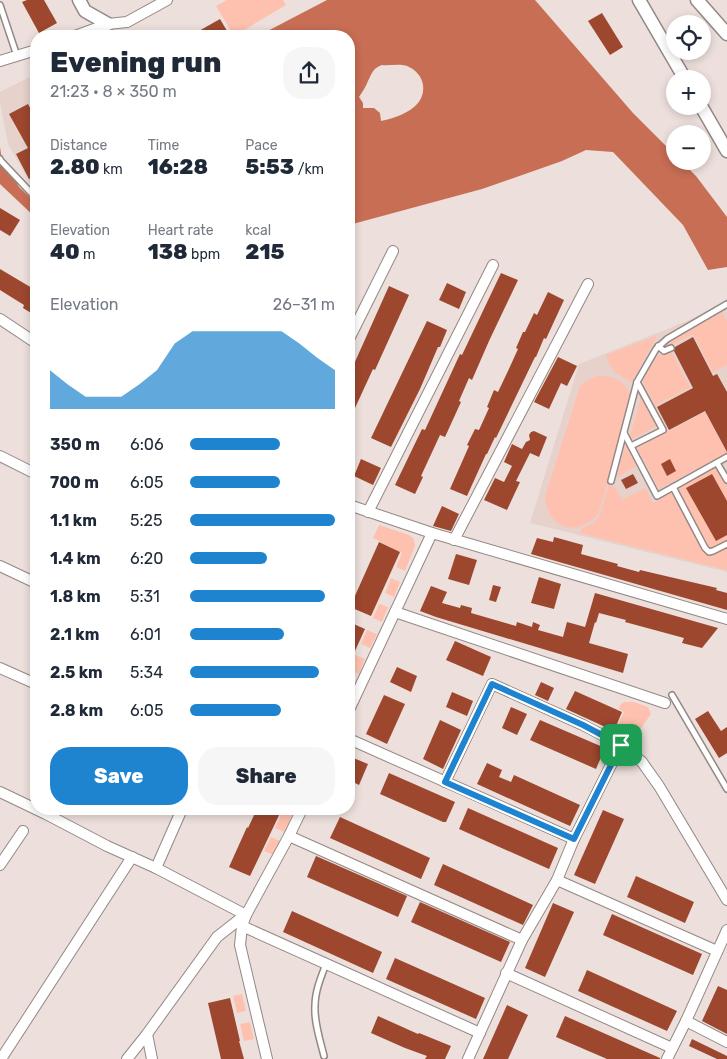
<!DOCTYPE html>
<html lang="en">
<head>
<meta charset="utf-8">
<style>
	:root { --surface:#fff; --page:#f6f6f7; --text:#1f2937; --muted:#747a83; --accent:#1f84cf }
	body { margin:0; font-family:Rubik,sans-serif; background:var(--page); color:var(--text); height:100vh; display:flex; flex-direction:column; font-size:19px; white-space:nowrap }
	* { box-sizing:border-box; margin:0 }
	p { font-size:16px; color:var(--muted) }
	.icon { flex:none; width:28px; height:28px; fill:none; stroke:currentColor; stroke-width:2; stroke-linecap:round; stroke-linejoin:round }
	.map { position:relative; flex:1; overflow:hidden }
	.details { position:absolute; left:30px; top:30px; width:325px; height:785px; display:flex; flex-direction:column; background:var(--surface); border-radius:20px; box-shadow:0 2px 8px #0003 }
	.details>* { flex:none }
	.buttons { position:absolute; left:666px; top:15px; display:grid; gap:10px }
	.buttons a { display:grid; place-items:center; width:45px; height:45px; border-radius:50%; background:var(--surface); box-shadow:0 2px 8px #0003; font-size:25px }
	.pin { position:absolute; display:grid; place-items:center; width:42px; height:42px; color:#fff; margin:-21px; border-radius:10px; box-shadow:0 2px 8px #0006 }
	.round { display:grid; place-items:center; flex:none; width:52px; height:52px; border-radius:20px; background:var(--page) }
	.overview { display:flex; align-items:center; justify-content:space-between; height:85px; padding:0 20px }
	h1 { font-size:28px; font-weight:800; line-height:38px }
	.figures { display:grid; grid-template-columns:repeat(3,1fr); gap:8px; height:85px; padding:5px 20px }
	.figures div { display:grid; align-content:center }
	.figures b { font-size:21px; font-weight:800 }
	.figures small { font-size:14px; font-weight:400 }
	.figures p { font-size:14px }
	.chart { height:140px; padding:10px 20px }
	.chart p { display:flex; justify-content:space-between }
	.chart svg { width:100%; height:90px; margin-top:5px; fill:var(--accent); opacity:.7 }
	.button { display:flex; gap:10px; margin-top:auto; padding:10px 20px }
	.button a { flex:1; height:58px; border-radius:20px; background:var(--accent); color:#fff; font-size:20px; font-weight:800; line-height:58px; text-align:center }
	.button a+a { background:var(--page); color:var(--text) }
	ul { padding:0 20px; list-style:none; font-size:16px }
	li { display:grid; grid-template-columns:80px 60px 1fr; align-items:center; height:38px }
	li i { height:12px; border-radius:6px; background:var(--accent) }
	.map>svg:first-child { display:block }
</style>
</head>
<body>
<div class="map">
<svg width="727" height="1059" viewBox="0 0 727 1059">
	<rect width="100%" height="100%" fill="#ede0dc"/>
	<g fill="#e6d1cb">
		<polygon points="36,74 36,189 30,183 8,144 0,103 0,92"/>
		<polygon points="727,301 727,572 530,523 579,364 687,321"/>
	</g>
	<g fill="#ffc1af">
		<polygon points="227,0 283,0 286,5 234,36 216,6"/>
		<polygon points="722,312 727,321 727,365 713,372 693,334 666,348 666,344 669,341"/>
		<path d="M656 336V338L632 382C616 374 612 373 606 355Z"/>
		<polygon points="670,350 690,387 655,406 644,385 643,380 646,374 657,356"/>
		<path d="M597 376C618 376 628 383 633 403L598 514C577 538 548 529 545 497L580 386 588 380Z"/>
		<polygon points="641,398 656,426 631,440 630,436"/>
		<polygon points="705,412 727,453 659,489 637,448"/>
		<polygon points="626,443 635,461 636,466 618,477 618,473"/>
		<polygon points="716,467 727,488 727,570 580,533 582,528 593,524 599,517 609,485 611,485 617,490 622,500 645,488 653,503 672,492 678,487"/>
		<polygon points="379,525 409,535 414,539 415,546 405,571 396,567 402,553 373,538"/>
		<polygon points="391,578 400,582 394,597 385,593"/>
		<polygon points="379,604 388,607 382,622 373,618"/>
		<polygon points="367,630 377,634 370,648 361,644"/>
		<polygon points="355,655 365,659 359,674 349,670"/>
		<path d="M624 702H634L648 707 651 714C642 726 631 748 613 737L614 733 624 712 619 709 620 705Z"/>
		<polygon points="283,811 292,815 285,832 275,828"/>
		<polygon points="271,837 280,841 274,855 264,851"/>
		<polygon points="242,994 246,1011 237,1013 233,996"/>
		<polygon points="250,1022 254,1039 244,1041 240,1024"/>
	</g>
	<g fill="#c76e54" fill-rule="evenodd">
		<path d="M327 0H535L633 113 675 155V161H681L696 176 727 217V267L708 270 683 225 613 152 586 150 562 161 482 189 349 225V36H258ZM382 65C390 66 402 63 409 67 416 70 422 77 423 85 426 108 399 117 381 121L380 113 374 108H363V103L359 97C362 92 366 87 368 81 372 73 373 68 382 65Z"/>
		<polygon points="0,147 1,154 19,187 36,203 36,218 0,184"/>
	</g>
	<g fill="#9c472e">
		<polygon points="27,0 44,0 57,23 39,33 22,2"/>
		<polygon points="602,13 623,47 610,55 588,21"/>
		<polygon points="220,19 230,36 190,36"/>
		<polygon points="28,104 36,119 36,175 29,179 16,154 28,148 9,114"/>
		<polygon points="0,208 20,220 10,236 0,230"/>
		<polygon points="0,269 32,288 30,291 36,294 36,316 23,308 24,305 0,290"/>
		<polygon points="501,273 518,280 489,341 472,380 469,378 459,401 461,402 445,437 440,435 421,476 423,477 415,494 395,485 422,429 425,430 460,354 462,355"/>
		<polygon points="447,283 466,292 459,309 439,300"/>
		<polygon points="389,286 409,295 375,370 373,369 355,408 349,405 349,369 352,363 354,364"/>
		<polygon points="548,292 564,300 546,339 544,338 536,357 535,357 496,438 495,437 487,454 486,454 467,496 450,489 469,446 467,445 475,429 479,430 489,408 487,407 494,390 498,392 508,371 518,349 516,348 523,332 525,332 534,313 537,315"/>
		<polygon points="427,321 447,330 440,347 438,347 420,389 391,447 371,438"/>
		<polygon points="693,337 713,376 717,374 727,392 727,452 705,411 669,430 657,407 693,388 674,351 675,347"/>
		<polygon points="558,357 577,366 567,386 561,383 549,409 534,402"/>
		<polygon points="534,431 547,437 539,457 530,453 516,481 520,482 507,510 484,500 495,478 504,482 512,466 504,462 512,444 522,449 526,442 530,440 529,435 531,432"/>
		<polygon points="361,459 381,468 373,485 354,476"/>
		<polygon points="670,459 676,471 667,476 661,464"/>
		<polygon points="633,474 638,483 626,489 621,480"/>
		<polygon points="712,474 727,501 727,535 716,541 686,488"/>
		<polygon points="442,506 459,514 451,531 433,526"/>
		<polygon points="554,537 583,545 581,554 618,564 617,566 639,572 640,570 717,588 716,590 727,593 727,610 531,554 537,538 553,542"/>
		<polygon points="379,542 400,552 371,616 350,607"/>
		<polygon points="456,554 477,560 469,585 448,579"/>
		<polygon points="539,577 561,584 554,609 531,603"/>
		<polygon points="493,585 501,587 496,602 489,600"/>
		<polygon points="431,586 447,592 442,603 460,608 461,605 472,608 471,613 516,626 517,622 532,627 533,622 540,625 538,630 563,637 567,622 585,627 595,593 718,628 702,648 682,643 684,638 625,622 626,620 599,613 596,623 595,622 589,643 628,654 623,673 436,617 420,611"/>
		<polygon points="349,622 365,629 349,664"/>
		<polygon points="455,641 491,657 483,676 446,660"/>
		<polygon points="397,667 417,676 411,692 390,682"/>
		<polygon points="541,682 554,688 548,701 535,695"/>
		<polygon points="575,691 622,712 614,731 566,709"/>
		<polygon points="452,692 473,701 467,716 446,707"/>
		<polygon points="384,695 405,704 387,744 366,734"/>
		<polygon points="511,707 527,714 517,735 502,728"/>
		<polygon points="708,711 721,731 727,727 727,753 719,758 695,719"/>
		<polygon points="440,720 461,730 443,769 423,759"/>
		<polygon points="540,720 605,748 596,769 530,740"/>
		<polygon points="351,757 368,764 359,785 349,780 349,763"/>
		<polygon points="487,763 502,770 499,777 511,782 514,775 580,805 570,826 477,784"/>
		<polygon points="389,773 455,802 446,822 443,822 380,794"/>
		<polygon points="468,808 558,848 549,869 459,829"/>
		<polygon points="257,809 282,809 250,876 229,867 247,827 248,828"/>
		<polygon points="603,810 624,819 595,884 574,875"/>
		<polygon points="340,817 430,858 421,879 330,838"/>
		<polygon points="316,856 407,896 398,917 307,877"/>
		<polygon points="443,864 533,905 523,925 434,885"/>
		<polygon points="636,876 694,902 685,923 627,897"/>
		<polygon points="420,902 510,942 501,962 411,922"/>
		<polygon points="553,903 574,912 545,977 525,968"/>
		<polygon points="292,911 382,952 373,973 283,932"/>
		<polygon points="612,914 702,954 693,975 603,935"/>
		<polygon points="395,958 485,998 476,1019 386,979"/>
		<polygon points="587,970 677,1011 667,1031 578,991"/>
		<polygon points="718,986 727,990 727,1034 702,1021"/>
		<polygon points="230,998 240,1041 239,1041 244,1059 221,1059 208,1003"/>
		<polygon points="507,1005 528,1015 522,1028 508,1059 483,1059"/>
		<polygon points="378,1016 418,1034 419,1033 451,1046 445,1059 425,1059 427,1056 405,1048 371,1033"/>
		<polygon points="565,1016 660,1058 660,1059 607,1059 556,1037"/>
		<polygon points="692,1039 727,1056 727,1059 717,1059 689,1046"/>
	</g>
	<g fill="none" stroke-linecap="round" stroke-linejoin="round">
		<defs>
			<g id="service">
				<polyline points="0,5 17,56"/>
				<polyline points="0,159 1,161 36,198"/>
				<polyline points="658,346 664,351 671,348"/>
				<polyline points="624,433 657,496 727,457"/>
				<polyline points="631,446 663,430 637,382"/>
				<polyline points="717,463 727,480"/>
				<polyline points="611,481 637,382 656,349 667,339 727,304"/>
				<polyline points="673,487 705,548 709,552 713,551 727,544"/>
				<polyline points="672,695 727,789"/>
				<path d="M324 1056C320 1040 314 1022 315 1006 315 991 321 977 326 964"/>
			</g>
			<g id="minor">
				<polyline points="75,36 108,24 127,22 167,0"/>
				<polyline points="0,61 36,50"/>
				<polyline points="0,319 36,343"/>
				<polyline points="349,339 393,251"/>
				<polyline points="0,456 36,474"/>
				<polyline points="349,505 432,533 727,619"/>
				<polyline points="368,512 493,265"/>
				<polyline points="454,540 588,284"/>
				<polyline points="0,566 36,583"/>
				<polyline points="395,612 665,703"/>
				<polyline points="0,668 36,684"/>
				<polyline points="349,710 432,533"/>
				<polyline points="349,739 574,839"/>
				<polyline points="445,782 492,684 583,725 621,745 642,762 659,786 727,900"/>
				<polyline points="0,792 46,814 107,846 156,868"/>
				<polyline points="182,809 156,868 246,915"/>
				<polyline points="289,836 522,940"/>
				<polyline points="0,865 23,831"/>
				<polyline points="557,880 717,951"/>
				<polyline points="242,926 480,1033"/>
				<polyline points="506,973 672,1048"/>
				<polyline points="686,1021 727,1042"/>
				<polyline points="147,1034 152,1059"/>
				<polyline points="1,1059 132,857"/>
				<polyline points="127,1059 147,1034 217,937 245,915"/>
				<polyline points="267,1059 240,945 242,926 246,915 289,836 302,809"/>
				<polyline points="468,1059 522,940 557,880 574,839 621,745"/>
				<polyline points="667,1059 686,1021 727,930"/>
			</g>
			<g id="tertiary">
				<polyline points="79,0 85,11 108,24"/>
				<polyline points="639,0 685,79"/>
				<polyline points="697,0 727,34"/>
				<polyline points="701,106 727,151"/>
			</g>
		</defs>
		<use href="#service" stroke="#938884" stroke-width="8"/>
		<use href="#minor" stroke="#938884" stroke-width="12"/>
		<use href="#tertiary" stroke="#938884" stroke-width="15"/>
		<use href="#service" stroke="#fff" stroke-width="5"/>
		<use href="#minor" stroke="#fff" stroke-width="10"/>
		<use href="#tertiary" stroke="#fff" stroke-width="12"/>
	</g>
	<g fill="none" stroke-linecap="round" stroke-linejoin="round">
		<defs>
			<polygon id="route" points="492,684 583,725 621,745 574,839 445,782"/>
		</defs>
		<use href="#route" stroke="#fff" stroke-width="10"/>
		<use href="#route" stroke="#1f84cf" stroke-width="6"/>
	</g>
</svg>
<div class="buttons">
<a><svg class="icon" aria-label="locate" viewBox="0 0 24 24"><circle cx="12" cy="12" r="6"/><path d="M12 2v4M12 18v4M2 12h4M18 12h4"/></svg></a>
<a>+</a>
<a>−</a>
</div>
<div class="pin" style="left:621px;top:745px;background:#1e9e55"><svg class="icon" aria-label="arrive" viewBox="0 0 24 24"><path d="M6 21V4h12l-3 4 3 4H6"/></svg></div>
<section class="details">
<div class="overview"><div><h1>Evening run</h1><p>21:23 · 8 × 350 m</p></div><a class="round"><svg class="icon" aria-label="share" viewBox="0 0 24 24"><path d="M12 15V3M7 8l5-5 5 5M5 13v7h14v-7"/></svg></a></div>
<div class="figures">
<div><p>Distance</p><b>2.80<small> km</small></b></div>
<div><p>Time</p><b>16:28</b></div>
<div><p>Pace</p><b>5:53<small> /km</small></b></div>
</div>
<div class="figures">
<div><p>Elevation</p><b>40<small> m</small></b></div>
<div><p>Heart rate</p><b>138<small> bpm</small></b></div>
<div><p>kcal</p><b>215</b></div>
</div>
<div class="chart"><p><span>Elevation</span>26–31 m</p>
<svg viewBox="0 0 160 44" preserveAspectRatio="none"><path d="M0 44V25L10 32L20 38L30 38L40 38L50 32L60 25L70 12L80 6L90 6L100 6L110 6L120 6L130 6L140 12L150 19L160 25V44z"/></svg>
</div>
<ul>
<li><b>350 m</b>6:06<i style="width:62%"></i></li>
<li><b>700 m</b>6:05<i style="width:62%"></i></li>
<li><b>1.1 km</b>5:25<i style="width:100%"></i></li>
<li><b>1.4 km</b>6:20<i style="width:53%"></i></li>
<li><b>1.8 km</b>5:31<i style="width:93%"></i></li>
<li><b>2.1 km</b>6:01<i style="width:65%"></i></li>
<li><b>2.5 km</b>5:34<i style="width:89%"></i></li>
<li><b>2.8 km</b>6:05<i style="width:63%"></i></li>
</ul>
<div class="button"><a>Save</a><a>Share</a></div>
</section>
</div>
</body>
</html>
